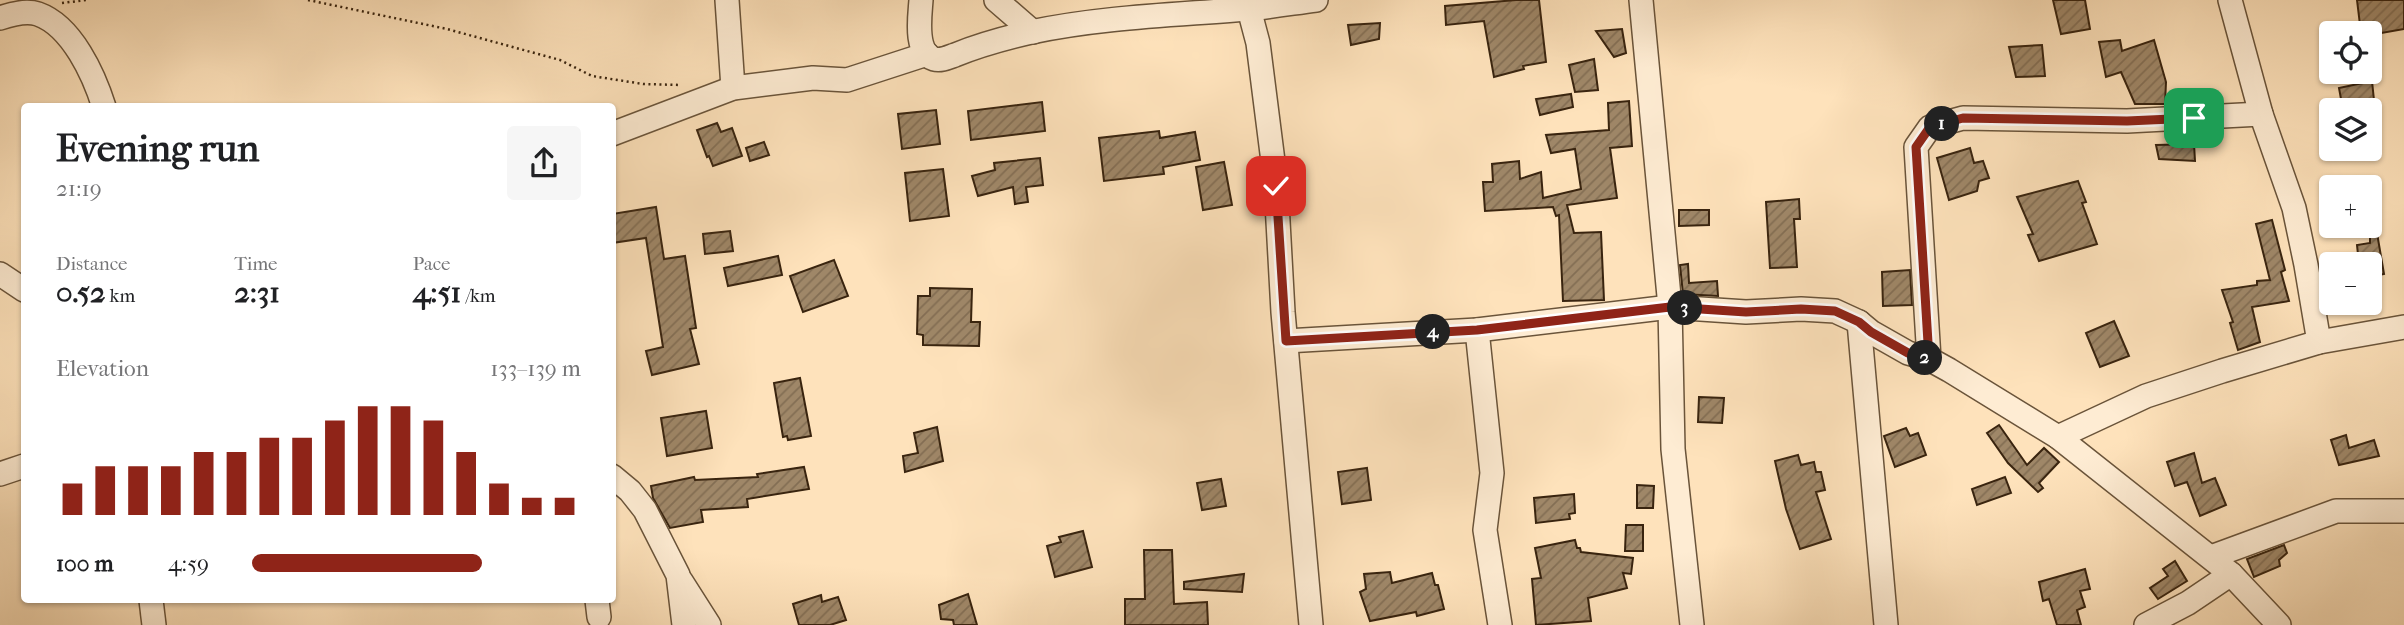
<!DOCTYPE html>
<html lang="en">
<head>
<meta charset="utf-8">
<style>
	:root { --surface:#fff; --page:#f6f6f6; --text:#202124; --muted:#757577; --accent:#8f2418 }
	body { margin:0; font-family:"IM FELL French Canon",serif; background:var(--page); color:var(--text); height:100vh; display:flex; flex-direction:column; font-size:26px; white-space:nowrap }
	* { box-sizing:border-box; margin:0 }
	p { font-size:23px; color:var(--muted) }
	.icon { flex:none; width:38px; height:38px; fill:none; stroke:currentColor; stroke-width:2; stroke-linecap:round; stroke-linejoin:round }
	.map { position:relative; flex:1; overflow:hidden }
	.panel { position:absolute; left:21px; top:103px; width:595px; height:500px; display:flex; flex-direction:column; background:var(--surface); border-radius:7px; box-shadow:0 2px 5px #0004 }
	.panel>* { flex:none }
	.controls { position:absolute; left:2319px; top:21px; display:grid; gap:14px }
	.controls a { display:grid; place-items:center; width:63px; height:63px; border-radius:7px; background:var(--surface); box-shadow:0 2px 5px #0004; font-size:35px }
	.pin { position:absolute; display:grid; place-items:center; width:60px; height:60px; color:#fff; margin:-30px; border-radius:14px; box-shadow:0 4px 10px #0006 }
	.km { position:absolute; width:35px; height:35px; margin:-18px; border-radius:50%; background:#222; color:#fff; font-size:19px; line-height:35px; text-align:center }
	.round { display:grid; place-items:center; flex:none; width:74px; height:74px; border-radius:7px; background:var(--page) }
	.headline { display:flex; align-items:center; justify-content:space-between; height:119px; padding:0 35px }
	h1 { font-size:38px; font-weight:700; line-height:52px }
	.metrics { display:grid; grid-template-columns:repeat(3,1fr); gap:10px; height:119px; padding:7px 35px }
	.metrics div { display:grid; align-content:center }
	.metrics b { font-size:30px; font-weight:700 }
	.metrics small { font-size:19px; font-weight:400 }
	.metrics p { font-size:19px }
	.chart { height:196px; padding:14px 35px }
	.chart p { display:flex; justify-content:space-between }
	.chart svg { width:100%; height:126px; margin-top:7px; stroke:var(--accent); stroke-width:6 }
	ul { padding:0 35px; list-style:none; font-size:23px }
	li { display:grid; grid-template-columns:112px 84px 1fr; align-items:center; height:52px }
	li i { height:18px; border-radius:9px; background:var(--accent) }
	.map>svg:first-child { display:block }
</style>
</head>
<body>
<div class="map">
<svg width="2404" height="625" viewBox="0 0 2404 625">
	<defs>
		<pattern id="building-hatch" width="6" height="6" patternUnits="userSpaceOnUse" patternTransform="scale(1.75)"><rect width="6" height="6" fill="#9f8768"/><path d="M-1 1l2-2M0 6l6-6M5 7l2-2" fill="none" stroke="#836e54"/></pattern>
	</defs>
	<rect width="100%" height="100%" fill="#fee2bb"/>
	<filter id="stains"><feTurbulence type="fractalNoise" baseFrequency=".00286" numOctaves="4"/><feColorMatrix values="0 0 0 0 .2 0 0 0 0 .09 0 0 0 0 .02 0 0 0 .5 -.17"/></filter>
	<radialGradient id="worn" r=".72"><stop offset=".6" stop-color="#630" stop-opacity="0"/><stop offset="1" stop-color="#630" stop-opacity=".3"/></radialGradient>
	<g fill="url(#building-hatch)" stroke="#39240f" stroke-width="2">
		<polygon points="1516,0 1539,0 1546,62 1523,66 1524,69 1494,77 1484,21 1446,25 1445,6"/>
		<polygon points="2053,0 2085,0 2090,29 2061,34"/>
		<polygon points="2357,0 2404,0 2404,29 2370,35 2361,33"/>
		<polygon points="1380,23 1379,39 1351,45 1348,25"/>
		<polygon points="1622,29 1626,53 1614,57 1596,31"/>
		<polygon points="2120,40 2122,51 2154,40 2166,82 2165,104 2135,104 2121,72 2106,77 2099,42"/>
		<polygon points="2042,45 2045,76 2016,77 2009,47"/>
		<polygon points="1594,59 1598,90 1575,92 1569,65"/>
		<polygon points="2372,81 2375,110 2343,110 2339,88"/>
		<polygon points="1571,94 1573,107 1540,115 1536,99"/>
		<polygon points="1629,101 1632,146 1610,148 1617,198 1567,205 1574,233 1601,232 1604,300 1563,301 1559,215 1556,216 1553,207 1485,211 1483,182 1493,182 1492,164 1519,161 1520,179 1541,172 1543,198 1581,189 1575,149 1551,153 1546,135 1609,130 1608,103"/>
		<polygon points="1042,102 1045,131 971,140 968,111"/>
		<polygon points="936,110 940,144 902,149 898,114"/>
		<polygon points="717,123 721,132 732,128 742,156 713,166 709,156 707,157 697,130"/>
		<polygon points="1159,131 1160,138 1195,132 1200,160 1163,167 1164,174 1104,181 1099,138"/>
		<polygon points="764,142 769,155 750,161 746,148"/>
		<polygon points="2194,144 2195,161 2159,159 2156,145"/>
		<polygon points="1970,148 1974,163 1983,161 1989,178 1979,181 1977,191 1949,200 1937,158"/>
		<polygon points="1040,158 1043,185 1026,187 1028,202 1015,204 1013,187 978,196 972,176 995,170 994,163"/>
		<polygon points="1224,162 1232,205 1203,210 1196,167"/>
		<polygon points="943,169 949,216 910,221 905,173"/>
		<polygon points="2078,181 2086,202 2082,203 2097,244 2039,261 2028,235 2033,234 2017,197"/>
		<polygon points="1799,199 1800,219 1794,219 1797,267 1770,268 1766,202"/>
		<polygon points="656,207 664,259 685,256 696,328 690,329 699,364 652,375 646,351 663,347 646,238 612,243 612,214"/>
		<polygon points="1679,210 1709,210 1709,225 1679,226"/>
		<polygon points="2272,220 2285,270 2281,272 2289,301 2252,307 2260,342 2238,350 2230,323 2233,322 2222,290 2257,285 2257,281 2270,280 2256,224"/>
		<polygon points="730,231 733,251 705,254 703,234"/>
		<polygon points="2377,233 2384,274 2370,277 2370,264 2359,264 2357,245 2370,243 2370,234"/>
		<polygon points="778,256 782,275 728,286 724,268"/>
		<polygon points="834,260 848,296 803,312 790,276"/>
		<polygon points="1688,264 1689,283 1717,281 1718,296 1683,294 1680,265"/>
		<polygon points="1910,270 1912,305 1883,306 1882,272"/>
		<polygon points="930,288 972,289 971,322 980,322 979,346 923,345 923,335 917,334 918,296 930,296"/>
		<polygon points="2114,321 2129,356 2100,367 2086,333"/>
		<polygon points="800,378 811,436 788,440 787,436 783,437 774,383"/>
		<polygon points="1699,397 1724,398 1722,423 1698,422"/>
		<polygon points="706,411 712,448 667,456 661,418"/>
		<polygon points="1999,425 2027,465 2044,448 2059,462 2039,483 2043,488 2038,492 2008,463 1987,433"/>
		<polygon points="937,427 943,461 905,472 903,456 918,453 914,433"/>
		<polygon points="1906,428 1910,436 1918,433 1926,455 1895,467 1884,436"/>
		<polygon points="2346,435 2349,448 2374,440 2379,456 2339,465 2331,440"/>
		<polygon points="2194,453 2202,483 2215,478 2226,505 2200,516 2187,482 2175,486 2167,462"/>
		<polygon points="1798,455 1801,465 1814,462 1816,472 1821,472 1825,490 1816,492 1831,539 1800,549 1786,509 1775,461"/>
		<polygon points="804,467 809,489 747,499 748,507 701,510 703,522 670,528 653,498 651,486 694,477 695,480 758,477 757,474"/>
		<polygon points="1367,468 1371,500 1342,504 1338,472"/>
		<polygon points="2005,477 2011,493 1977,505 1972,489"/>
		<polygon points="1221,479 1226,506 1202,510 1197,483"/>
		<polygon points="1637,485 1654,486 1653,508 1637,508"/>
		<polygon points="1574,494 1575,513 1569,514 1570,519 1536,523 1534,498"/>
		<polygon points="1626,525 1643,525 1643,551 1625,551"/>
		<polygon points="1083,531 1092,567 1055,577 1047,546 1061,542 1059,537"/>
		<polygon points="1575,540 1577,548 1580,548 1581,552 1633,558 1631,574 1623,573 1627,588 1588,598 1591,621 1536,625 1532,579 1541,578 1535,548"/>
		<polygon points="2284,545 2287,553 2279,560 2280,566 2254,577 2247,559"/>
		<polygon points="1144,550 1172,550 1174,604 1207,602 1208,625 1125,625 1125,599 1145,599"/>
		<polygon points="2175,561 2187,581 2158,599 2150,588 2168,576 2163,569"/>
		<polygon points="2085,569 2090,589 2080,591 2085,607 2077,610 2081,625 2057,625 2049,599 2043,601 2039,582"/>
		<polygon points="1390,572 1392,583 1432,573 1435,585 1438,585 1444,609 1417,616 1416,612 1370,621 1360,592 1366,589 1364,574"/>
		<polygon points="1244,574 1242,592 1184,589 1184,582"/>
		<polygon points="968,594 977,625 954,625 953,620 941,619 939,605"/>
		<polygon points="821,595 822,602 838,597 846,620 830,625 799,625 793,604"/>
	</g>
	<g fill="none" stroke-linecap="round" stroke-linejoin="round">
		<defs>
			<g id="minor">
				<polyline points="727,0 733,88"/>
				<path d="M921 0C920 16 914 52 934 59 941 61 949 57 955 55 979 45 1005 38 1031 32 1102 17 1175 15 1247 9 1270 7 1293 3 1316 0"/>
				<polyline points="996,0 1033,32"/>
				<polyline points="1641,0 1670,307 1673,449 1692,625"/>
				<polyline points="2230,0 2261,114 2294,208 2306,265 2319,342"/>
				<polyline points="1249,9 1258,43 1276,185 1283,312 1311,625"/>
				<path d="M0 18C12 14 26 10 38 14 72 26 94 75 104 107"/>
				<polyline points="612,134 733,88 813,78 847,80 927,54"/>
				<polyline points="0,274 24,290"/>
				<polyline points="1859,322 1886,625"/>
				<polyline points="1477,330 1492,473 1485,530 1500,625"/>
				<polyline points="1286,341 1477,330 1670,307 1746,312 1801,309 1835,311 1859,322 1871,332 1908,353 1929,359 1949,370 2058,437 2231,574 2279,625"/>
				<polyline points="1929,359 1916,147 1930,127 1963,118 2127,121 2261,114"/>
				<polyline points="2058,437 2146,396 2222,371 2319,342 2404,327"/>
				<polyline points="0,474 24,466"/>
				<polyline points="612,476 630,491 645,510 678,575 684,625"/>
				<polyline points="2211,557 2336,511 2404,511"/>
				<polyline points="681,581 709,625"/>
				<polyline points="151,600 154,625"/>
				<polyline points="597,600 599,617"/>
				<polyline points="2146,625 2188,603 2231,574"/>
			</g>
		</defs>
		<use href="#minor" stroke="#6a543a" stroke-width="26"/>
		<g stroke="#39240f" stroke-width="2.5" stroke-dasharray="2 3.5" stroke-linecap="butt">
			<polyline points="308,0 447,29 560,60 592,76 643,84 681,85"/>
			<polyline points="62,3 86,0"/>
		</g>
		<use href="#minor" stroke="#feecd3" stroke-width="23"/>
	</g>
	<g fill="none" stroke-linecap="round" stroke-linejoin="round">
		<defs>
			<polyline id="route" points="1276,186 1286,341 1477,330 1670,307 1746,312 1801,309 1835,311 1859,322 1871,332 1908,353 1929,359 1916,147 1930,127 1963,118 2127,121 2194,118"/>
		</defs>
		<use href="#route" stroke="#fff" stroke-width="14"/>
		<use href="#route" stroke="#8f2418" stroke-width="9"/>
	</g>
	<rect width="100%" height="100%" filter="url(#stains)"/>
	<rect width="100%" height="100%" fill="url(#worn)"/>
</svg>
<div class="controls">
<a><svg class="icon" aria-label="locate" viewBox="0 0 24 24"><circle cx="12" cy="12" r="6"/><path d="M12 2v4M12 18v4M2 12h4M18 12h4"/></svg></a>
<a><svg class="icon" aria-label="layers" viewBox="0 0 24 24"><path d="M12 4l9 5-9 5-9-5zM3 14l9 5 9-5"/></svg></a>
<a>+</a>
<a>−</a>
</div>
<div class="pin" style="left:2194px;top:118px;background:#1e9e55"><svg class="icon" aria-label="arrive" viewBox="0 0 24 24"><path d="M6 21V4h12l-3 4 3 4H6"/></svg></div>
<div class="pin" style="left:1276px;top:186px;background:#d93025"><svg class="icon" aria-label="check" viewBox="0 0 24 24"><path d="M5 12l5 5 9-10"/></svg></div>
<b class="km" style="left:1942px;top:124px">1</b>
<b class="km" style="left:1925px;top:358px">2</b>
<b class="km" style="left:1685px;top:308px">3</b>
<b class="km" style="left:1433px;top:332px">4</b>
<section class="panel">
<div class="headline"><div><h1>Evening run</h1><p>21:19</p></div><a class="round"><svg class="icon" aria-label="share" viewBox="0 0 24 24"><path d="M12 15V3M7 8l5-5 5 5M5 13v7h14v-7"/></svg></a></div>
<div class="metrics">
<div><p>Distance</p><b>0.52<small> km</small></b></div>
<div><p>Time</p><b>2:31</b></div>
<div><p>Pace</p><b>4:51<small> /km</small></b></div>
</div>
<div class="chart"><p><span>Elevation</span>133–139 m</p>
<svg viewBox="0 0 160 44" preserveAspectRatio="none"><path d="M5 44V33M15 44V27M25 44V27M35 44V27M45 44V22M55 44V22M65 44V17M75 44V17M85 44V11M95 44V6M105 44V6M115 44V11M125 44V22M135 44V33M145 44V38M155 44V38"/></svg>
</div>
<ul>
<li><b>100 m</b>4:59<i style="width:70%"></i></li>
</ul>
</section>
</div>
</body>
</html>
